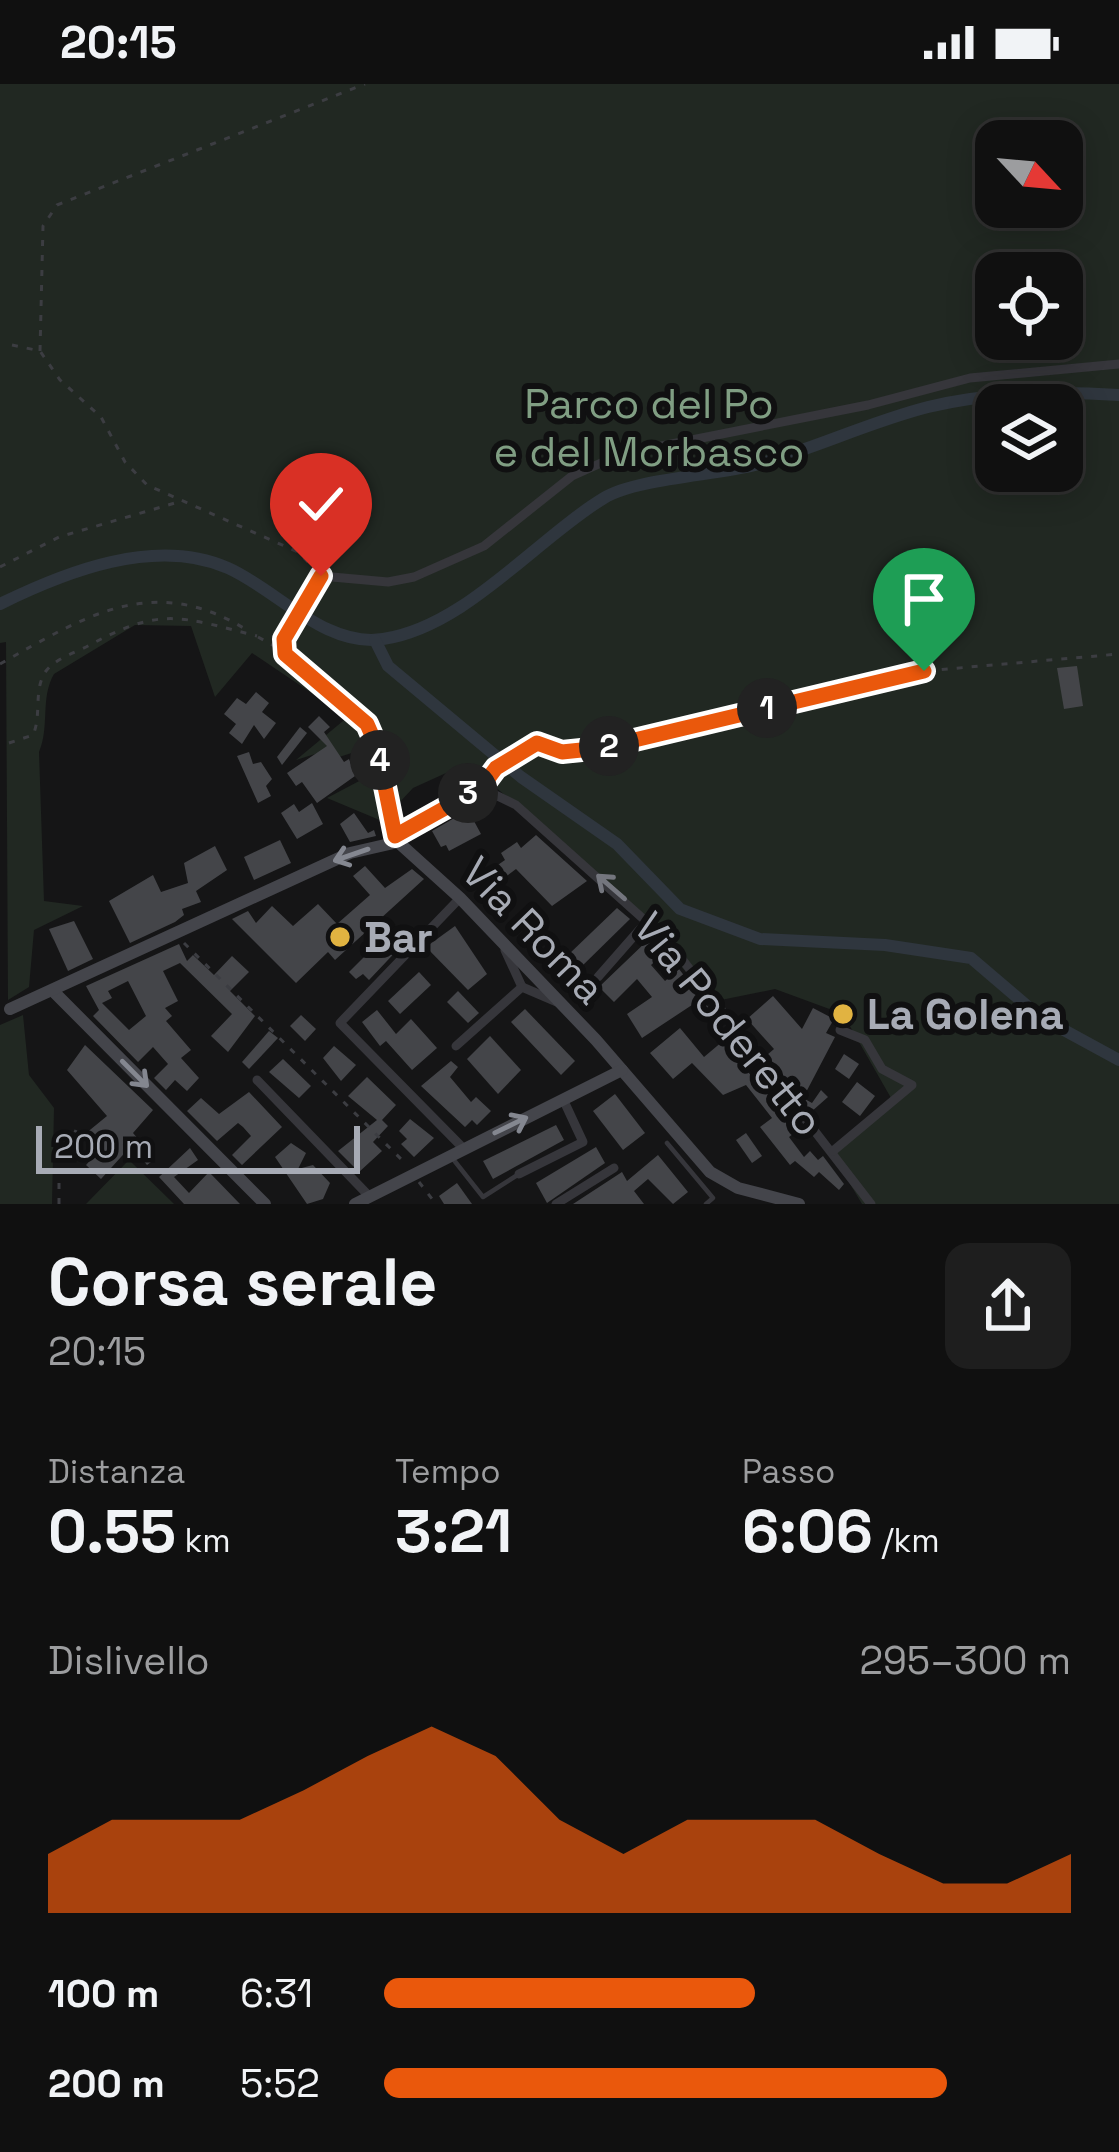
<!DOCTYPE html>
<html lang="it">
<head>
<meta charset="utf-8">
<style>
	:root { --surface:#101010; --page:#1e1e1e; --text:#f1f3f6; --muted:#9c9d9f; --line:#303030; --accent:#ea580c }
	body { margin:0; font-family:"Space Grotesk",sans-serif; background:var(--page); color:var(--text); height:100vh; display:flex; flex-direction:column; font-size:45px; white-space:nowrap }
	* { box-sizing:border-box; margin:0 }
	p { font-size:39px; color:var(--muted) }
	.icon { flex:none; width:66px; height:66px; fill:none; stroke:currentColor; stroke-width:2; stroke-linecap:round; stroke-linejoin:round }
	.map { position:relative; height:1120px; overflow:hidden }
	.sheet { display:flex; flex-direction:column; background:var(--surface); flex:1 }
	.sheet>* { flex:none }
	.needle { width:78px; rotate:116deg }
	.controls { position:absolute; left:975px; top:36px; display:grid; gap:24px }
	.controls a { display:grid; place-items:center; width:108px; height:108px; border-radius:24px; background:var(--surface); box-shadow:0 6px 30px #0003,0 0 0 3px var(--line); font-size:60px }
	.scale { position:absolute; left:36px; bottom:30px; width:324px; box-sizing:border-box; padding-left:12px; border:6px solid #a7abb5; border-top:0; font-size:33px; line-height:42px; white-space:nowrap; color:#a7abb5; -webkit-text-stroke:9px #101011; paint-order:stroke }
	.pin { position:absolute; display:grid; place-items:center; width:102px; height:102px; color:#fff; margin:-123px -51px; border-radius:50% 50% 50% 0; rotate:-45deg; box-shadow:0 0 12px #0007 }
	.pin .icon { rotate:45deg }
	.km { position:absolute; width:60px; height:60px; margin:-30px; border-radius:50%; background:#222; color:#fff; font-size:33px; line-height:60px; text-align:center }
	.round { display:grid; place-items:center; flex:none; width:126px; height:126px; border-radius:24px; background:var(--page) }
	.headline { display:flex; align-items:center; justify-content:space-between; height:204px; padding:0 48px }
	h1 { font-size:66px; font-weight:700; line-height:90px }
	.stats { display:grid; grid-template-columns:repeat(3,1fr); gap:18px; height:204px; padding:12px 48px }
	.stats div { display:grid; align-content:center }
	.stats b { font-size:60px; font-weight:700 }
	.stats small { font-size:33px; font-weight:400 }
	.stats p { font-size:33px }
	.chart { height:336px; padding:24px 48px }
	.chart p { display:flex; justify-content:space-between }
	.chart svg { width:100%; height:216px; margin-top:12px; fill:var(--accent); opacity:.7 }
	ul { padding:0 48px; list-style:none; font-size:39px }
	li { display:grid; grid-template-columns:192px 144px 1fr; align-items:center; height:90px }
	li i { height:30px; border-radius:15px; background:var(--accent) }
	.status { display:flex; justify-content:space-between; align-items:center; height:84px; padding:0 60px; background:var(--surface); direction:ltr }
	.status svg { height:33px; fill:currentColor }
	.map>svg:first-child { display:block }
</style>
</head>
<body>
<div class="status"><b>20:15</b><svg viewBox="0 0 49 12"><path d="M0 12V9h3v3zM5 12V6h3v6zM10 12V3h3v9zM15 12V0h3v12zM26 1h20v11H26zM47 4h2v5h-2z"/></svg></div>
<div class="map">
<svg width="1119" height="1120" viewBox="0 0 1119 1120">
	<rect width="100%" height="100%" fill="#151516"/>
	<g fill="#212822" fill-rule="evenodd">
		<path d="M0 0H1119V1120H862L830 1066 891 1014 843 930 775 905 711 918 628 819 468 679 413 704 382 737 327 714 380 686 374 662 339 673 334 664 296 676 355 627 335 613 316 612 252 569 215 613 191 542 135 541 54 590C40 614 50 642 39 668L44 817 83 822 34 846 29 903 8 916 6 558 0 559ZM996 57H1062V123H996ZM996 189H1062V255H996ZM996 321H1062V387H996Z"/>
		<polygon points="23,931 29,991 54,1024 52,1120 0,1120 0,941"/>
		<polygon points="129,1076 174,1120 86,1120"/>
	</g>
	<g fill="none" stroke-linecap="round" stroke-linejoin="round">
		<g stroke="#2f363e" stroke-width="12">
			<path d="M0 520C65 488 155 452 228 484 276 505 325 564 383 555 465 543 535 456 604 414 634 395 717 391 755 381 814 365 869 338 928 323 989 308 1057 307 1119 311"/>
			<polyline points="375,556 388,582 521,693 617,760 680,825 760,855 885,861 971,874 1040,933 1119,976"/>
		</g>
	</g>
	<g fill="#444549" fill-rule="evenodd">
		<polygon points="1077,582 1083,622 1064,625 1057,584"/>
		<polygon points="256,608 269,619 262,628 276,639 264,655 254,641 242,660 229,649 236,640 224,630 237,614 246,620"/>
		<polygon points="319,632 330,643 324,648 344,678 349,675 355,692 317,719 302,698 296,702 287,689 327,662 308,643"/>
		<polygon points="300,643 307,649 282,681 277,673"/>
		<polygon points="249,668 253,680 261,678 272,695 266,702 271,712 258,719 237,672"/>
		<polygon points="312,719 323,740 297,755 281,729 294,720 299,728"/>
		<polygon points="468,726 481,750 449,767 446,761 441,763 432,747"/>
		<polygon points="354,729 368,749 374,746 376,752 350,758 340,740"/>
		<polygon points="536,751 587,797 552,822 516,785 500,797 492,785 505,776 501,769 517,758 521,764"/>
		<polygon points="280,756 291,779 254,796 244,773"/>
		<polygon points="215,762 227,786 196,807 201,818 182,825 184,831 175,838 130,859 109,817 153,791 161,808 188,799 184,779"/>
		<polygon points="365,782 385,804 412,785 424,795 335,876 328,868 296,899 232,835 248,827 256,839 272,822 293,842 318,820 337,840 370,811 353,792"/>
		<polygon points="617,824 630,835 580,884 567,872"/>
		<polygon points="74,837 93,875 68,887 49,845"/>
		<polygon points="455,842 487,890 468,906 426,863"/>
		<polygon points="391,846 404,859 369,896 363,890 356,895 349,888"/>
		<polygon points="648,856 663,870 651,881 665,897 679,885 712,928 701,936 695,919 642,954 627,930 652,913 637,895 614,918 599,903"/>
		<path d="M179 860 187 877 193 871 214 891 232 872 249 888 230 907 255 932 228 968 211 952 232 930 180 879 163 887 178 917 165 924 172 932 166 937 191 966 181 974 199 994 187 1007 175 996 166 1006 154 994 168 980 153 963 138 978 93 932 99 926 86 902ZM128 897 146 932 129 946 102 919 112 914 108 907Z"/>
		<polygon points="419,888 431,901 400,930 388,917"/>
		<polygon points="458,907 479,929 468,939 447,918"/>
		<polygon points="773,912 802,945 813,924 834,935 826,949 835,953 803,1014 812,1019 821,1006 828,1013 811,1028 767,971 774,965 747,935"/>
		<polygon points="525,925 575,977 561,991 511,938"/>
		<polygon points="377,926 396,950 411,935 437,964 412,986 386,957 380,962 362,938"/>
		<polygon points="301,931 316,945 305,957 290,942"/>
		<polygon points="680,944 704,973 723,957 761,1004 766,999 801,1044 789,1053 804,1073 810,1067 818,1076 823,1072 844,1100 839,1106 819,1088 814,1093 795,1077 790,1081 760,1043 772,1034 746,1001 723,1011 692,979 673,995 650,969"/>
		<polygon points="269,947 278,954 249,985 242,978"/>
		<polygon points="490,952 521,986 498,1010 467,975"/>
		<polygon points="85,961 153,1026 133,1049 155,1075 147,1081 131,1062 101,1095 86,1081 98,1068 85,1050 107,1032 67,986"/>
		<polygon points="334,962 356,981 341,997 323,974"/>
		<polygon points="844,970 859,980 849,995 835,985"/>
		<polygon points="283,975 311,1002 299,1014 269,988"/>
		<polygon points="451,977 458,983 450,993 471,1018 476,1013 491,1027 477,1041 472,1036 465,1043 421,1002"/>
		<polygon points="367,993 396,1021 382,1036 388,1042 373,1058 382,1067 359,1088 338,1067 377,1036 348,1012"/>
		<polygon points="857,998 875,1012 860,1032 842,1018"/>
		<polygon points="249,1008 282,1043 242,1081 232,1071 251,1052 243,1043 238,1039 217,1057 187,1027 201,1014 219,1030"/>
		<polygon points="615,1010 645,1049 623,1066 593,1027"/>
		<polygon points="410,1035 434,1054 414,1073 401,1060 407,1055 399,1047"/>
		<polygon points="556,1041 564,1056 493,1095 483,1077"/>
		<polygon points="746,1049 762,1072 752,1079 736,1056"/>
		<polygon points="291,1059 306,1069 298,1085 313,1081 330,1099 323,1115 307,1120 275,1073"/>
		<polygon points="596,1063 605,1079 547,1119 536,1099"/>
		<polygon points="190,1064 198,1076 174,1093 189,1109 209,1088 240,1120 184,1120 159,1093"/>
		<polygon points="658,1071 688,1108 673,1120 648,1095 634,1107 644,1120 573,1120 622,1088 627,1097"/>
		<polygon points="457,1099 472,1120 444,1120 439,1112"/>
	</g>
	<g fill="none" stroke-linecap="round" stroke-linejoin="round">
		<g stroke="#3c3d42" stroke-width="3" stroke-dasharray="6 9" stroke-linecap="butt">
			<polyline points="12,261 40,267 60,296 101,333 125,378 147,401 298,468 316,486"/>
			<polyline points="40,267 43,142 57,121 365,0"/>
			<polyline points="0,483 59,453 175,419"/>
			<polyline points="258,553 276,563"/>
			<path d="M0 580C87 531 155 487 250 548"/>
			<path d="M9 659 33 651C42 631 33 605 46 587 54 576 73 569 86 563 161 522 178 532 257 552"/>
			<polyline points="486,697 496,684 537,659 563,668 601,664 924,587 1119,570"/>
			<polyline points="184,859 406,1080"/>
			<polyline points="419,1098 436,1120"/>
			<polyline points="59,1120 59,1084 76,1046"/>
		</g>
		<g stroke="#36363b" stroke-width="4.5">
			<polyline points="667,1059 713,1114 706,1120"/>
			<polyline points="453,1075 483,1113 519,1090"/>
		</g>
		<g stroke="#36363b" stroke-width="9">
			<polyline points="395,752 481,704 516,721 668,857 871,1120"/>
			<polyline points="398,758 367,640 285,570 284,555 321,492 388,498 414,493 484,462 572,392 621,370 868,321 970,294 1119,280"/>
			<polyline points="460,814 340,939 463,1064"/>
			<polyline points="505,866 522,903"/>
			<polyline points="598,893 648,836"/>
			<polyline points="456,962 522,903 557,918"/>
			<polyline points="257,996 369,1112"/>
			<polyline points="833,1067 912,1001 882,985 865,956 840,946"/>
			<polyline points="519,1090 583,1058 563,1015"/>
			<polyline points="556,1120 614,1084"/>
		</g>
		<g stroke="#44454b" stroke-width="12">
			<polyline points="53,907 265,1120"/>
			<polyline points="10,925 350,769 398,758 460,814 596,956 710,1088 738,1104 799,1120"/>
			<polyline points="355,1120 622,986"/>
		</g>
	</g>
	<defs><path id="oneway-shaft" d="M-6 0H5M1.5-3L5.5 0L1.5 3" fill="none" stroke-width="1.6" stroke-linecap="round" stroke-linejoin="round" transform="scale(3)"/></defs>
	<g stroke="#848790">
		<use href="#oneway-shaft" transform="translate(351 771) rotate(161)"/>
		<use href="#oneway-shaft" transform="translate(135 990) rotate(45)"/>
		<use href="#oneway-shaft" transform="translate(511 1041) rotate(-26)"/>
	</g>
	<use stroke="#74767e" href="#oneway-shaft" transform="translate(611 803) rotate(-139)"/>
	<g fill="none" stroke-linecap="round" stroke-linejoin="round">
		<defs>
			<polyline id="route" points="321,492 284,555 285,570 367,640 377,663 395,752 481,704 496,684 537,659 562,668 601,664 924,587"/>
		</defs>
		<use href="#route" stroke="#fff" stroke-width="24"/>
		<use href="#route" stroke="#ea580c" stroke-width="15"/>
	</g>
	<g fill="#e1b341" stroke="#101011" stroke-width="4.5">
		<circle cx="340" cy="853" r="12"/>
		<circle cx="843" cy="930" r="12"/>
	</g>
	<g text-anchor="middle" stroke-width="12" stroke-linejoin="round" paint-order="stroke">
		<g font-size="42" fill="#809e83" stroke="#101011">
			<text x="649" y="334">Parco del Po<tspan x="649" dy="48">e del Morbasco</tspan></text>
		</g>
		<g font-size="42" fill="#a7abb5" stroke="#101011">
			<text transform="translate(534 846) rotate(46)" y="15">Via Roma</text>
			<text transform="translate(729 940) rotate(51)" y="15">Via Poderetto</text>
		</g>
		<g font-size="42" font-weight="bold" fill="#a7abb5" stroke="#101011" text-anchor="start">
			<text x="364" y="868">Bar</text>
			<text x="867" y="945">La Golena</text>
		</g>
	</g>
</svg>
<div class="controls">
<a><svg class="needle" viewBox="-14 -14 28 28"><path d="M0-13l5 13h-10z" fill="#e53935"/><path d="M0 13l5-13h-10z" fill="#9c9d9f"/></svg></a>
<a><svg class="icon" aria-label="locate" viewBox="0 0 24 24"><circle cx="12" cy="12" r="6"/><path d="M12 2v4M12 18v4M2 12h4M18 12h4"/></svg></a>
<a><svg class="icon" aria-label="layers" viewBox="0 0 24 24"><path d="M12 4l9 5-9 5-9-5zM3 14l9 5 9-5"/></svg></a>
</div>
<div class="scale">200 m</div>
<div class="pin" style="left:924px;top:587px;background:#1e9e55"><svg class="icon" aria-label="arrive" viewBox="0 0 24 24"><path d="M6 21V4h12l-3 4 3 4H6"/></svg></div>
<div class="pin" style="left:321px;top:492px;background:#d93025"><svg class="icon" aria-label="check" viewBox="0 0 24 24"><path d="M5 12l5 5 9-10"/></svg></div>
<b class="km" style="left:767px;top:624px">1</b>
<b class="km" style="left:609px;top:662px">2</b>
<b class="km" style="left:468px;top:709px">3</b>
<b class="km" style="left:380px;top:676px">4</b>
</div>
<section class="sheet">
<div class="headline"><div><h1>Corsa serale</h1><p>20:15</p></div><a class="round"><svg class="icon" aria-label="share" viewBox="0 0 24 24"><path d="M12 15V3M7 8l5-5 5 5M5 13v7h14v-7"/></svg></a></div>
<div class="stats">
<div><p>Distanza</p><b>0.55<small> km</small></b></div>
<div><p>Tempo</p><b>3:21</b></div>
<div><p>Passo</p><b>6:06<small> /km</small></b></div>
</div>
<div class="chart"><p><span>Dislivello</span>295–300 m</p>
<svg viewBox="0 0 160 44" preserveAspectRatio="none"><path d="M0 44V32L10 25L20 25L30 25L40 19L50 12L60 6L70 12L80 25L90 32L100 25L110 25L120 25L130 32L140 38L150 38L160 32V44z"/></svg>
</div>
<ul>
<li><b>100 m</b>6:31<i style="width:54%"></i></li>
<li><b>200 m</b>5:52<i style="width:82%"></i></li>
</ul>
</section>
</body>
</html>
